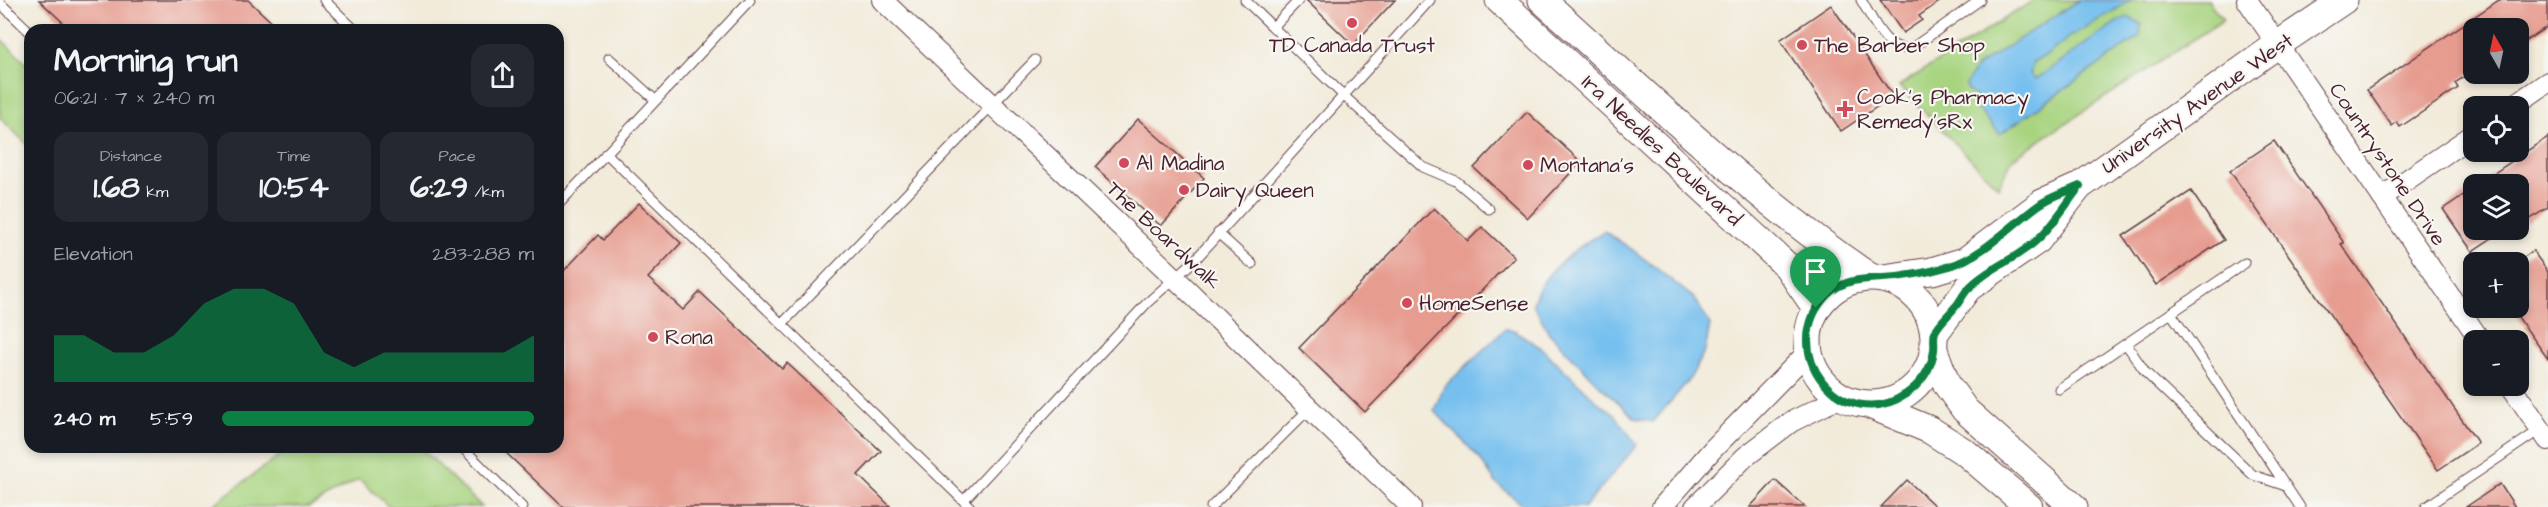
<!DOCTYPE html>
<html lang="en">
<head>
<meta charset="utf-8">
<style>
	:root { --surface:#171b24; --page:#242831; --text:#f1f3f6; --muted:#9ea1a6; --accent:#0b8043 }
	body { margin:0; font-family:"Architects Daughter",sans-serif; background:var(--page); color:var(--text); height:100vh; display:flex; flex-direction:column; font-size:22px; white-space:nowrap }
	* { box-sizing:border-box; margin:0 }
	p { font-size:20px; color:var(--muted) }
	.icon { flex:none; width:33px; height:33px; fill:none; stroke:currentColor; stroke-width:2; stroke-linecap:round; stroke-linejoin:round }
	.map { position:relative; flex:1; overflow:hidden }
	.drawer { position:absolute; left:24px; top:24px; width:540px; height:429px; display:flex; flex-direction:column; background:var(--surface); border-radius:18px; box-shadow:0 3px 9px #0003 }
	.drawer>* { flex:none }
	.needle { width:39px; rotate:351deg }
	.tools { position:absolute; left:2463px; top:18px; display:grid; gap:12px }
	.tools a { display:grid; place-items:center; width:66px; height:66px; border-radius:12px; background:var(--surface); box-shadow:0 3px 9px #0003; font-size:30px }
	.pin { position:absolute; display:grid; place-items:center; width:51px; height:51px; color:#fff; margin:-62px -26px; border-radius:50% 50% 50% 0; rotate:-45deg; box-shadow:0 0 6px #0007 }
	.pin .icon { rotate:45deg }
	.round { display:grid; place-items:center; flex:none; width:63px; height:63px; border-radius:18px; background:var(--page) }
	.summary { display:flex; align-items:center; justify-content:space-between; height:102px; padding:0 30px }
	h1 { font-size:33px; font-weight:700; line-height:45px }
	.figures { display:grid; grid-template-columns:repeat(3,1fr); gap:9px; height:102px; padding:6px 30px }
	.figures div { display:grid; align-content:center; border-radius:15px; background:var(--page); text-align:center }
	.figures b { font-size:30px; font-weight:700 }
	.figures small { font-size:16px; font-weight:400 }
	.figures p { font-size:16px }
	.chart { height:168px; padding:12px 30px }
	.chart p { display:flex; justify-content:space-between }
	.chart svg { width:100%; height:108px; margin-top:6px; fill:var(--accent); opacity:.7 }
	ul { padding:0 30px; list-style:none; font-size:20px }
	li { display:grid; grid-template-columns:96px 72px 1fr; align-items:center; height:45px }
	li i { height:15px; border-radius:8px; background:var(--accent) }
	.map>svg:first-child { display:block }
</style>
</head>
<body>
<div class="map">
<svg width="2548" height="507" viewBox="0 0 2548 507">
	<rect width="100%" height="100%" fill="#f6f6f2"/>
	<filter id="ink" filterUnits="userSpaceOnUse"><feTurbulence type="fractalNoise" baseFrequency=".0167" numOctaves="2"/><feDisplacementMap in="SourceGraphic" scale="12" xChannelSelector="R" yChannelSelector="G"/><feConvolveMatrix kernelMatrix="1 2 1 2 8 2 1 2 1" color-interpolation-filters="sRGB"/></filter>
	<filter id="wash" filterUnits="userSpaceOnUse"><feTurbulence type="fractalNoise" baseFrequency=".008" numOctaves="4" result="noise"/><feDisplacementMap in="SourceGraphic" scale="24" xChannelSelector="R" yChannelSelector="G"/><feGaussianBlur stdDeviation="1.35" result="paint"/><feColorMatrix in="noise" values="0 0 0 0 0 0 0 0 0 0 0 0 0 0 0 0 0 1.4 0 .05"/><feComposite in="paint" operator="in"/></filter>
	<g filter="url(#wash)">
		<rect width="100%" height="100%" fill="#f2ebda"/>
		<g fill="#a8d480" stroke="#797a56" stroke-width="1.5">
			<polygon points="2034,0 2208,0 2223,20 2013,158 1998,187 1899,86"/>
			<polygon points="0,38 30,67 30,147 0,118"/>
			<polygon points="291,447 420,447 482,507 389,507 359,479 309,507 210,507"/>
		</g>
		<g fill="#76c0ef" stroke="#60708d" stroke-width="1.5">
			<polygon points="2079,0 2132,0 2069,37 2046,56 2034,61 2030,74 2036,79 2118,21 2128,17 2141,24 2140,36 2000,134 1975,106 1975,96 1969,92 1966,85 1976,67"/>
			<path d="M1604 231 1633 250 1694 298 1710 324 1705 351 1689 380 1653 422 1635 418 1598 384 1549 333 1533 304C1540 273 1578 247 1604 231Z"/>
			<polygon points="1505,329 1514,330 1540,347 1599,403 1615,415 1637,445 1585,507 1525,507 1496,483 1480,459 1434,410 1444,387"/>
		</g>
		<g id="blocks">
			<g fill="#e79c90">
				<polygon points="39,0 248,0 280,30 71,30"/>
				<polygon points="1306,0 1395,0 1353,45"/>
				<polygon points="1880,0 1942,0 1919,16 1922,20 1903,33"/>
				<polygon points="2499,0 2548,0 2548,26 2518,46 2518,28 2474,28 2474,70 2455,83 2458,88 2400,127 2397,122 2392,126 2367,90"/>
				<polygon points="1831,5 1893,96 1841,131 1780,40"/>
				<polygon points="1527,112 1581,162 1528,218 1474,168"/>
				<polygon points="1138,119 1204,178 1161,226 1095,167"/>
				<polygon points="2548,137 2548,207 2526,222 2518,210 2518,184 2478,184"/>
				<polygon points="2274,141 2344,243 2341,244 2478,443 2438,470 2230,171"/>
				<polygon points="2474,188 2474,230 2504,230 2474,250 2474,254 2443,209"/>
				<polygon points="2191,191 2224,240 2156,285 2123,236"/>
				<polygon points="639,203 681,243 648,278 683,310 700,292 782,369 787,363 881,451 858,475 891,507 563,507 500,447 558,447 558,277 598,235 603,240"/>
				<polygon points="1434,208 1468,241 1482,227 1514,257 1365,412 1299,348"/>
				<polygon points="2533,251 2548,272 2548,359 2518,317 2518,261"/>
				<polygon points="1775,480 1805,507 1750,507"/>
				<polygon points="1907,480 1936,507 1881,507"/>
				<polygon points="2500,484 2515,507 2466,507"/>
			</g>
		</g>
	</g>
	<g filter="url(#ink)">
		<use href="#blocks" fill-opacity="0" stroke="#633e45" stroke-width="1.5"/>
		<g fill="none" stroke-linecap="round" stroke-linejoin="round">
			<defs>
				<g id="service">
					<polyline points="324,0 355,30"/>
					<polyline points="1245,0 1344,96 1423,167 1456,181 1489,209"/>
					<path d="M1861 0C1873 19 1886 54 1912 48L1980 0"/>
					<polyline points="0,3 30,32"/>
					<polyline points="1273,27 1299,0"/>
					<polyline points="609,58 654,99"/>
					<polyline points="606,153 970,507"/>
					<polyline points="558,205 750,0"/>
					<polyline points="1218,233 1252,264"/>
					<polyline points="2171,313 2300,507"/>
					<polyline points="782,324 1035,60"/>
					<polyline points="2126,344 2146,373 2253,475 2286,486"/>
					<polyline points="2059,389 2245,263"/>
					<polyline points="462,447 522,507"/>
					<polyline points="964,500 1147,303 1194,261 1430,0"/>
					<polyline points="1211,507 1310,408"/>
					<polyline points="2426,507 2541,429"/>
				</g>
				<g id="minor">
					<polyline points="882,0 1175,278 1411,507"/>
					<polyline points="2247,0 2480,340"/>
					<polyline points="2513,106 2548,82"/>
					<polyline points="2382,197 2474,134"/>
					<polyline points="2511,386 2548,440"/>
					<polyline points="1662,507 1712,450 1808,352"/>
					<polyline points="1695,507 1745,457 1791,422 1841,397"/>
				</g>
				<g id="secondary">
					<polyline points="1499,0 1787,266 1816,308"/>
					<path d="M1542 0C1648 95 1752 197 1870 277"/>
					<circle cx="1871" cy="341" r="63"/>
					<polyline points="1883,278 1932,271 1965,261 2042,203 2080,186 2277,45 2344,0"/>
					<polyline points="1935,333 1968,288 2038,240 2078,188"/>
					<polyline points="1934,350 1947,385 1965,410 2074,507"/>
					<polyline points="1870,405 1930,430 1966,453 2029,507"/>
				</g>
			</defs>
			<use href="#service" stroke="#633e45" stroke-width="11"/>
			<use href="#minor" stroke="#633e45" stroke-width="22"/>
			<use href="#secondary" stroke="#633e45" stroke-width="29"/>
			<use href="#service" stroke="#fff" stroke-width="9"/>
			<use href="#minor" stroke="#fff" stroke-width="20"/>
			<use href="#secondary" stroke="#fff" stroke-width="27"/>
		</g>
	</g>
	<g fill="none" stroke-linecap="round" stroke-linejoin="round" filter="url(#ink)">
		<defs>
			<path id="route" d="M2080 186C2067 203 2054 224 2038 239 2019 258 1986 269 1968 289 1963 294 1960 302 1955 307 1949 315 1939 323 1935 332 1933 337 1935 344 1934 350 1932 368 1921 384 1906 394 1842 437 1773 350 1828 294 1844 279 1863 279 1883 278 1905 277 1929 272 1950 266 1983 256 2011 225 2039 205 2051 196 2067 192 2080 186Z"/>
		</defs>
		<use href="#route" stroke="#fff" stroke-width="12"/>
		<use href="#route" stroke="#0b8043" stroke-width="8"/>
	</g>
	<g fill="#d1495b" stroke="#f6f6f2" stroke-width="2">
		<circle cx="1352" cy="23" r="6"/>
		<circle cx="1802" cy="45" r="6"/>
		<path d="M1842 100h6v6h6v6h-6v6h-6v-6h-6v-6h6z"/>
		<circle cx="1124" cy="163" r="6"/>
		<circle cx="1528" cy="165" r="6"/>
		<circle cx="1184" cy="190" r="6"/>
		<circle cx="1407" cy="303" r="6"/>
		<circle cx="653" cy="337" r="6"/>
	</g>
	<g text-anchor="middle" stroke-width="4.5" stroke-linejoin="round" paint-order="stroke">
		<g font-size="21" fill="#4a1f2b" stroke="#f6f6f2" text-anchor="start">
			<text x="1352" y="52" text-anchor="middle">TD Canada Trust</text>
			<text x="1814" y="52">The Barber Shop</text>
			<text x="1857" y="104">Cook's Pharmacy<tspan x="1857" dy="24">Remedy'sRx</tspan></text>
			<text x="1136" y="170">Al Madina</text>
			<text x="1540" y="172">Montana's</text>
			<text x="1196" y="197">Dairy Queen</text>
			<text x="1419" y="310">HomeSense</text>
			<text x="665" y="344">Rona</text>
		</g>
		<g font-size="21" fill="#4a1f2b" stroke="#f6f6f2">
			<text transform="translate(2197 103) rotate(-35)" y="7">University Avenue West</text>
			<text transform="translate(1662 150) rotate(43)" y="7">Ira Needles Boulevard</text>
			<text transform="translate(2388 164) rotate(56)" y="7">Countrystone Drive</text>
			<text transform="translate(1164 235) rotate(43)" y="7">The Boardwalk</text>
		</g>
	</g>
</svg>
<div class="tools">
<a><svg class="needle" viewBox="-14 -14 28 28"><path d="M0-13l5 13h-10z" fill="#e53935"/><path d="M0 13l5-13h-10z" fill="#9ea1a6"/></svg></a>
<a><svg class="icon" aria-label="locate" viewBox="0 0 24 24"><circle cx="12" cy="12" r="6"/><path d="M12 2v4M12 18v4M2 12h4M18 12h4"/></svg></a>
<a><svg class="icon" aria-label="layers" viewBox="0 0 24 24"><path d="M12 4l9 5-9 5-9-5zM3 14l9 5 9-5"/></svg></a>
<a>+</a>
<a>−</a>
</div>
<div class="pin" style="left:1816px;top:308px;background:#1e9e55"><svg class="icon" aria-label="arrive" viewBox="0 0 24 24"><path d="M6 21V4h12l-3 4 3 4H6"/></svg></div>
<section class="drawer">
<div class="summary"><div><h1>Morning run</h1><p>06:21 · 7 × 240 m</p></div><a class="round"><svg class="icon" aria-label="share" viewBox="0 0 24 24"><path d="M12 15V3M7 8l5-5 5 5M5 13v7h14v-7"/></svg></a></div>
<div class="figures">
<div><p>Distance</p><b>1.68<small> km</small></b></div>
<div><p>Time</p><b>10:54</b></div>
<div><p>Pace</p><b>6:29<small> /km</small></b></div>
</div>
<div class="chart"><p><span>Elevation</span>283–288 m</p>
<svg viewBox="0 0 160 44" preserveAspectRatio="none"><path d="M0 44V25L10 25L20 32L30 32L40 25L50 12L60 6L70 6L80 12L90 32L100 38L110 32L120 32L130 32L140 32L150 32L160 25V44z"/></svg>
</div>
<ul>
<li><b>240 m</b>5:59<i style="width:100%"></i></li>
</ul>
</section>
</div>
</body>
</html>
